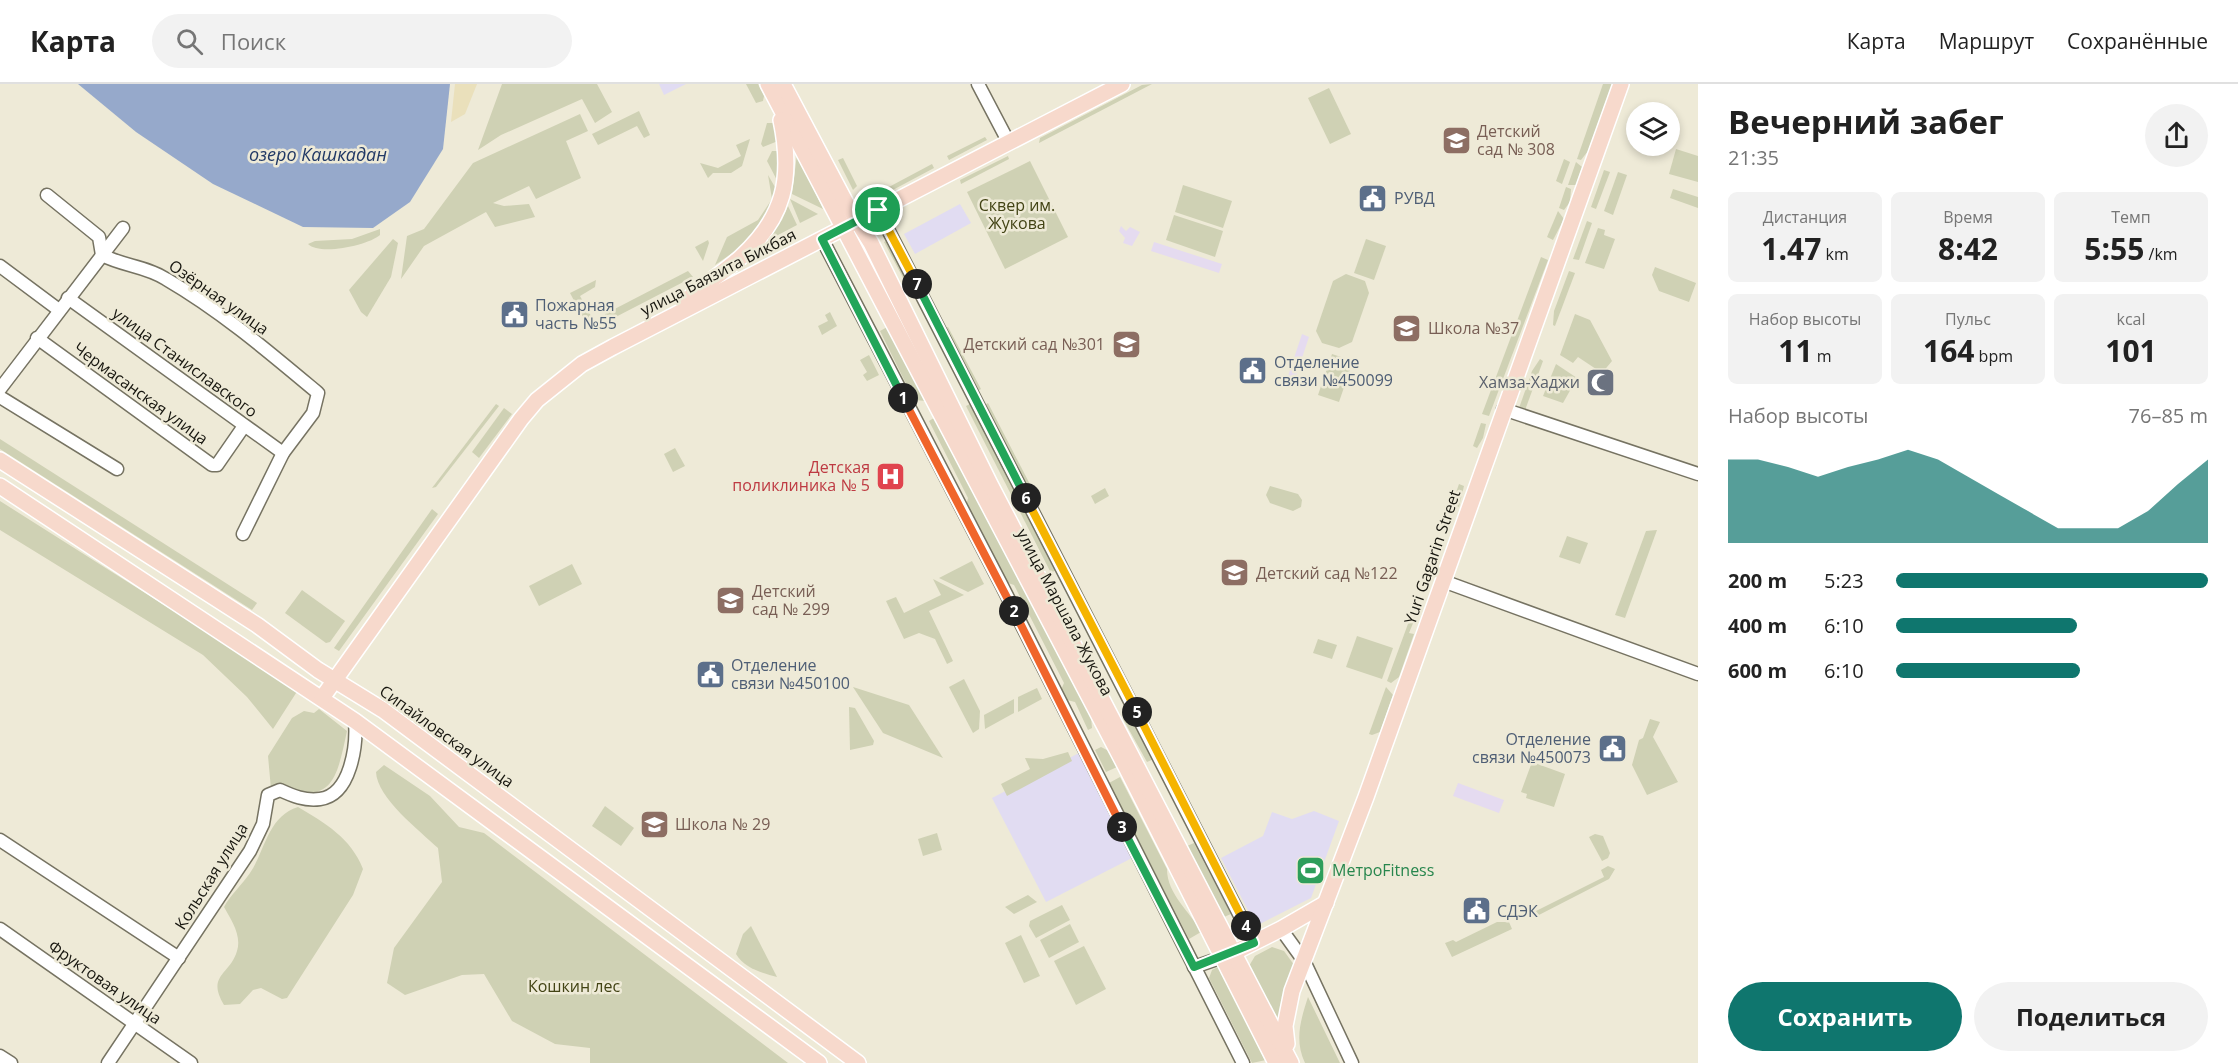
<!DOCTYPE html>
<html lang="ru">
<head>
<meta charset="utf-8">
<style>
	:root { --surface:#fff; --page:#f2f2f2; --text:#222; --muted:#767676; --line:#e0e0e0; --accent:#0f766e }
	body { margin:0; font-family:"Open Sans",sans-serif; background:var(--page); color:var(--text); height:100vh; display:flex; flex-direction:column; font-size:22px; white-space:nowrap }
	* { box-sizing:border-box; margin:0 }
	p { font-size:20px; color:var(--muted) }
	.icon { flex:none; width:33px; height:33px; fill:none; stroke:currentColor; stroke-width:2; stroke-linecap:round; stroke-linejoin:round }
	.map { position:relative; flex:1; overflow:hidden }
	.drawer { display:flex; flex-direction:column; background:var(--surface); width:540px }
	.drawer>* { flex:none }
	.fabs { position:absolute; left:1626px; top:18px; display:grid; gap:12px }
	.fabs a { display:grid; place-items:center; width:54px; height:54px; border-radius:50%; background:var(--surface); box-shadow:0 3px 9px #0003; font-size:30px }
	.pin { position:absolute; display:grid; place-items:center; width:51px; height:51px; color:#fff; margin:-26px; border:3px solid #fff; border-radius:50%; box-shadow:0 2px 6px #0007 }
	.km { position:absolute; width:30px; height:30px; margin:-15px; border-radius:50%; background:#222; color:#fff; font-size:16px; line-height:30px; text-align:center }
	.round { display:grid; place-items:center; flex:none; width:63px; height:63px; border-radius:32px; background:var(--page) }
	.head { display:flex; align-items:center; justify-content:space-between; height:102px; padding:0 30px }
	h1 { font-size:33px; font-weight:700; line-height:45px }
	.figures { display:grid; grid-template-columns:repeat(3,1fr); gap:9px; height:102px; padding:6px 30px }
	.figures div { display:grid; align-content:center; border-radius:9px; background:var(--page); text-align:center }
	.figures b { font-size:30px; font-weight:700 }
	.figures small { font-size:16px; font-weight:400 }
	.figures p { font-size:16px }
	.chart { height:168px; padding:12px 30px }
	.chart p { display:flex; justify-content:space-between }
	.chart svg { width:100%; height:108px; margin-top:6px; fill:var(--accent); opacity:.7 }
	.primary-button { display:flex; gap:12px; margin-top:auto; padding:12px 30px }
	.primary-button a { flex:1; height:69px; border-radius:36px; background:var(--accent); color:#fff; font-size:24px; font-weight:700; line-height:69px; text-align:center }
	.primary-button a+a { background:var(--page); color:var(--text) }
	ul { padding:0 30px; list-style:none; font-size:20px }
	li { display:grid; grid-template-columns:96px 72px 1fr; align-items:center; height:45px }
	li i { height:15px; border-radius:8px; background:var(--accent) }
	header { display:flex; align-items:center; gap:36px; box-sizing:border-box; height:84px; padding:0 30px; background:var(--surface); border-bottom:2px solid var(--line) }
	header strong { font-size:28px }
	nav { display:flex; gap:33px; margin-inline-start:auto; font-size:21px }
	.search { width:420px; height:54px; background:var(--page); display:flex; align-items:center; gap:15px; box-sizing:border-box; padding:0 21px; border-radius:33px; color:var(--muted); font-size:22px }
	main { display:flex; flex:1; min-height:0 }
	.map>svg:first-child { display:block }
</style>
</head>
<body>
<header>
<strong>Карта</strong>
<div class="search"><svg class="icon" aria-label="search" viewBox="0 0 24 24"><circle cx="10" cy="10" r="6"/><path d="M15 15l6 6"/></svg>Поиск</div>
<nav><a>Карта</a><a>Маршрут</a><a>Сохранённые</a></nav>
</header>
<main>
<div class="map">
<svg width="1698" height="979" viewBox="0 0 1698 979">
	<rect width="100%" height="100%" fill="#eeead7"/>
	<g fill="#e1dcf2">
		<polygon points="659,0 686,0 664,11"/>
		<polygon points="960,120 971,139 915,170 904,150"/>
		<polygon points="1079,669 1134,773 1046,818 992,714"/>
		<polygon points="1314,727 1339,737 1311,814 1256,842 1221,774 1263,752 1272,728 1292,735"/>
	</g>
	<g fill="#e5dbf0">
		<polygon points="1121,142 1126,147 1130,143 1140,148 1132,162 1123,159 1125,154 1119,147"/>
		<polygon points="1154,158 1222,180 1219,189 1151,167"/>
		<polygon points="1302,250 1309,253 1292,304 1285,301"/>
		<polygon points="1458,699 1504,716 1499,729 1453,712"/>
	</g>
	<g fill="#cfd1b4">
		<polygon points="502,0 597,0 612,28 595,39 582,15 501,51 478,66"/>
		<polygon points="746,0 758,0 764,12 763,17 756,19"/>
		<polygon points="1152,0 1039,59 1040,54 1142,1"/>
		<polygon points="1603,0 1612,0 1588,67 1581,76 1577,75"/>
		<polygon points="1329,4 1351,50 1330,60 1308,14"/>
		<polygon points="639,27 650,51 644,54 637,42 598,61 592,50"/>
		<polygon points="580,30 588,47 566,57 581,94 536,115 529,102 493,119 504,122 529,120 535,133 495,143 486,128 424,162 401,195 407,152 424,145 473,79"/>
		<polygon points="767,39 774,39 778,57 763,63 761,60"/>
		<polygon points="985,53 987,56 949,76 947,72"/>
		<polygon points="750,55 742,82 731,89 713,89 708,94 700,79 718,84 741,72 736,61"/>
		<polygon points="1676,65 1698,72 1698,98 1669,90"/>
		<polygon points="772,67 779,67 780,102 767,77"/>
		<polygon points="797,70 823,125 792,110"/>
		<polygon points="1008,72 1009,75 961,100 960,96"/>
		<polygon points="843,74 857,102 853,106 838,76"/>
		<polygon points="1564,75 1570,78 1562,100 1556,97"/>
		<polygon points="1030,77 1068,153 1005,185 967,108"/>
		<polygon points="1576,78 1582,83 1576,101 1568,101"/>
		<polygon points="932,80 934,84 889,108 887,104"/>
		<polygon points="1604,86 1610,88 1596,125 1591,123"/>
		<polygon points="1618,88 1627,91 1613,131 1604,127"/>
		<polygon points="768,91 779,110 773,126 747,159 715,181 727,153 758,136 772,115"/>
		<polygon points="1183,101 1232,117 1223,144 1175,128"/>
		<polygon points="1566,103 1571,105 1570,118 1564,126 1559,124"/>
		<polygon points="1673,105 1698,113 1698,124 1670,114"/>
		<polygon points="790,115 818,130 800,139"/>
		<polygon points="788,122 797,141 761,160 782,136"/>
		<polygon points="1558,127 1564,135 1553,156 1547,153"/>
		<polygon points="1174,131 1223,147 1215,173 1166,156"/>
		<polygon points="1587,137 1592,139 1579,176 1573,175"/>
		<polygon points="1598,144 1605,146 1604,151 1615,155 1604,185 1585,179"/>
		<path d="M380 145V151C369 161 320 172 308 160L315 157 352 155Z"/>
		<polygon points="393,155 398,159 391,193 367,233 361,228 349,206"/>
		<polygon points="1366,155 1386,162 1374,196 1354,189"/>
		<polygon points="708,156 709,159 703,177 695,163"/>
		<polygon points="888,156 914,205 910,207 884,158"/>
		<polygon points="1541,173 1548,176 1489,332 1482,330"/>
		<polygon points="1655,183 1696,199 1689,218 1659,207 1652,191"/>
		<polygon points="688,187 693,193 606,238 605,230"/>
		<polygon points="1569,187 1575,189 1555,242 1553,241 1554,227"/>
		<polygon points="1346,190 1365,197 1369,209 1352,258 1339,264 1322,259 1316,247 1333,197"/>
		<polygon points="596,196 595,203 580,212 596,241 589,245 570,209"/>
		<polygon points="830,228 837,242 822,251 818,242 828,237 825,231"/>
		<polygon points="1575,230 1590,236 1612,277 1602,289 1578,273 1573,279 1560,271"/>
		<polygon points="891,241 926,317 914,316 880,247"/>
		<polygon points="948,243 981,305 976,308 943,245"/>
		<polygon points="1332,270 1353,277 1339,318 1318,311"/>
		<polygon points="869,271 879,291 867,297 863,291 867,288 860,276"/>
		<polygon points="1540,275 1543,277 1524,329 1518,327 1532,287"/>
		<polygon points="1556,280 1577,294 1563,319 1543,312"/>
		<polygon points="972,319 1056,486 1051,489 966,322"/>
		<polygon points="988,319 1036,412 1031,415 983,322"/>
		<polygon points="496,320 499,322 436,403 432,404"/>
		<polygon points="504,324 512,330 479,374 472,368"/>
		<polygon points="937,332 1091,633 1092,644 1088,646 1075,618 1067,616 1061,606 1064,599 1014,501 1005,498 966,422 968,414 929,337"/>
		<polygon points="1481,339 1486,340 1483,354 1477,364 1473,362"/>
		<polygon points="0,355 243,510 257,519 252,526 0,365"/>
		<polygon points="675,364 685,382 673,388 664,370"/>
		<polygon points="1459,400 1464,402 1459,423 1452,420"/>
		<polygon points="1270,402 1298,410 1302,416 1301,423 1293,427 1270,419 1266,411"/>
		<polygon points="1105,404 1109,412 1095,420 1091,412"/>
		<polygon points="0,417 298,606 273,645 247,613 203,571 0,446"/>
		<polygon points="432,425 438,430 339,567 334,564"/>
		<polygon points="1657,446 1625,534 1615,531 1646,447"/>
		<polygon points="1567,452 1588,459 1580,480 1559,473"/>
		<polygon points="972,477 984,500 968,508 939,494"/>
		<polygon points="572,480 582,500 539,522 529,502"/>
		<polygon points="933,495 964,511 929,527 953,577 947,580 935,555 919,549 904,555 886,517 896,513 904,529 941,511"/>
		<polygon points="302,506 345,537 330,558 326,559 285,529"/>
		<polygon points="1412,529 1416,532 1409,549 1414,550 1399,593 1391,599 1387,597"/>
		<polygon points="1357,552 1393,564 1382,595 1346,583"/>
		<polygon points="1318,555 1337,561 1332,575 1313,569"/>
		<polygon points="964,595 980,627 979,645 973,649 949,603"/>
		<polygon points="853,603 909,621 943,674 883,649"/>
		<polygon points="1386,603 1393,611 1380,648 1372,651 1369,650"/>
		<polygon points="1037,604 1042,615 1018,628 1018,613"/>
		<polygon points="1014,615 1014,629 985,645 984,631"/>
		<polygon points="849,623 855,624 874,657 873,661 850,666"/>
		<path d="M319 625 347 647C335 704 331 718 271 705L268 672 292 634 304 627 314 629Z"/>
		<polygon points="1130,631 1154,675 1147,678 1123,635"/>
		<polygon points="1650,635 1660,638 1653,653 1678,698 1647,711 1632,681 1639,656 1643,654"/>
		<polygon points="1101,663 1109,667 1117,683 1106,688 1095,666"/>
		<polygon points="1068,668 1072,677 1007,712 1001,700 1030,685 1025,674 1043,675"/>
		<polygon points="1532,678 1565,690 1554,723 1526,714 1527,710 1521,708"/>
		<path d="M384 681 430 712 459 743 484 749 788 979H590V964L555 960 512 937 484 890 462 891 405 911 387 899 394 864 442 798 438 764C420 747 377 714 376 688Z"/>
		<path d="M1120 693 1167 785C1167 811 1191 828 1201 848L1189 855 1109 699Z"/>
		<polygon points="605,722 634,744 621,762 592,742"/>
		<path d="M298 723C325 739 351 754 363 785L353 811 287 914 282 915 261 904 253 906 240 920 224 921C206 891 230 891 237 867 242 851 231 836 224 823 231 810 242 801 250 789 265 767 268 732 298 723Z"/>
		<polygon points="937,749 942,766 923,772 918,755"/>
		<polygon points="1595,750 1603,752 1610,769 1608,774 1602,777 1589,753"/>
		<polygon points="1194,759 1231,830 1224,833 1187,762"/>
		<polygon points="1608,782 1615,785 1609,795 1535,833 1531,832 1532,829 1604,793 1601,786"/>
		<polygon points="1028,811 1037,818 1014,830 1005,823"/>
		<polygon points="1062,821 1070,836 1036,854 1029,842 1030,837"/>
		<polygon points="1497,838 1509,838 1512,845 1452,873 1445,859 1453,856 1456,858"/>
		<polygon points="1070,840 1079,858 1049,874 1040,856"/>
		<path d="M751 842 777 893C762 889 744 884 736 870L743 850Z"/>
		<polygon points="1021,851 1040,892 1024,899 1005,859"/>
		<polygon points="1084,862 1106,905 1076,921 1054,877"/>
		<polygon points="1272,863 1284,867 1297,885 1281,949 1249,882 1255,872"/>
		<polygon points="1220,882 1266,976 1252,979 1209,894 1212,886"/>
		<path d="M1308 913 1340 979H1305C1294 956 1301 935 1308 913Z"/>
	</g>
	<polygon fill="#eae0bb" points="455,0 477,0 465,30 451,38"/>
	<polygon fill="#96a9cb" points="78,0 450,0 443,65 410,118 373,144 303,143 213,100 136,48"/>
	<g fill="none" stroke-linecap="round" stroke-linejoin="round">
		<defs>
			<g id="minor">
				<polyline points="978,0 1009,59"/>
				<path d="M47 111 99 153 102 171C123 182 146 182 166 195 221 227 269 268 318 309L313 329 283 369 243 450"/>
				<polyline points="878,126 1254,859"/>
				<polyline points="822,155 1001,500 1243,979"/>
				<polyline points="0,182 59,226"/>
				<polyline points="68,214 283,369"/>
				<polyline points="37,254 212,381 217,381 244,342"/>
				<polyline points="0,305 123,144"/>
				<polyline points="0,313 117,385"/>
				<polyline points="1503,325 1698,390"/>
				<polyline points="1443,497 1698,590"/>
				<polyline points="0,756 179,874"/>
				<polyline points="0,845 191,979"/>
				<polyline points="1281,845 1304,877 1352,979"/>
				<polyline points="1194,883 1223,873"/>
				<polyline points="0,972 11,979"/>
				<path d="M108 979 250 767 263 740 268 711 280 706C293 712 305 717 320 715 351 711 357 661 355 637"/>
			</g>
			<g id="major">
				<polyline points="768,0 1126,683 1276,979"/>
				<polyline points="783,0 846,119 871,159 990,400 1291,979"/>
				<path d="M686 217C703 201 723 189 740 174 785 133 793 94 781 36"/>
				<polyline points="0,376 257,541 318,586 383,626 858,979"/>
				<polyline points="0,402 355,637 819,979"/>
				<polyline points="322,614 521,335 537,316 582,280 613,263 1122,0"/>
				<polyline points="1229,871 1281,845 1326,819"/>
				<polyline points="1287,960 1285,942 1292,907 1366,713 1621,0"/>
			</g>
		</defs>
		<use href="#minor" stroke="#767362" stroke-width="15"/>
		<use href="#major" stroke="#fff" stroke-width="18"/>
		<use href="#minor" stroke="#fff" stroke-width="12"/>
		<use href="#major" stroke="#f7d9cc" stroke-width="15"/>
	</g>
	<g fill="none" stroke-linecap="round" stroke-linejoin="round">
		<defs>
			<polyline id="split-1" points="878,126 822,155 903,314"/>
			<polyline id="split-2" points="903,314 1014,527"/>
			<polyline id="split-3" points="1014,527 1122,743"/>
			<polyline id="split-4" points="1122,743 1194,883 1254,859 1246,842"/>
			<polyline id="split-5" points="1137,628 1246,842"/>
			<polyline id="split-6" points="1026,414 1137,628"/>
			<polyline id="split-7" points="917,200 1026,414"/>
			<polyline id="split-8" points="878,126 917,200"/>
		</defs>
		<use href="#split-1" stroke="#fff" stroke-width="12"/>
		<use href="#split-2" stroke="#fff" stroke-width="12"/>
		<use href="#split-3" stroke="#fff" stroke-width="12"/>
		<use href="#split-4" stroke="#fff" stroke-width="12"/>
		<use href="#split-5" stroke="#fff" stroke-width="12"/>
		<use href="#split-6" stroke="#fff" stroke-width="12"/>
		<use href="#split-7" stroke="#fff" stroke-width="12"/>
		<use href="#split-8" stroke="#fff" stroke-width="12"/>
		<use href="#split-1" stroke="#22a559" stroke-width="8"/>
		<use href="#split-2" stroke="#f0652b" stroke-width="8"/>
		<use href="#split-3" stroke="#f0652b" stroke-width="8"/>
		<use href="#split-4" stroke="#22a559" stroke-width="8"/>
		<use href="#split-5" stroke="#f5b400" stroke-width="8"/>
		<use href="#split-6" stroke="#f5b400" stroke-width="8"/>
		<use href="#split-7" stroke="#22a559" stroke-width="8"/>
		<use href="#split-8" stroke="#f5b400" stroke-width="8"/>
	</g>
	<defs>
		<symbol id="school-square" viewBox="-11 -11 22 22"><rect x="-9" y="-9" width="18" height="18" rx="4" fill="#8d6e63" stroke="#eeead7"/><path d="M0-5L7-2L0 1L-7-2ZM-4 1L0 2.5L4 1V4Q0 6-4 4Z" fill="#fff"/></symbol>
		<symbol id="civic-square" viewBox="-11 -11 22 22"><rect x="-9" y="-9" width="18" height="18" rx="4" fill="#5c6f8a" stroke="#eeead7"/><path d="M-.6-6.5H3V-4.5H.6V-3L4-1V1h2V6H-6V1h2V-1L-.6-3ZM-1.2 2.5V6h2.4V2.5Z" fill="#fff"/></symbol>
		<symbol id="mosque-square" viewBox="-11 -11 22 22"><rect x="-9" y="-9" width="18" height="18" rx="4" fill="#6b7280" stroke="#eeead7"/><path d="M3.5-4.9A6 6 0 1 0 3.5 4.9A5 5 0 1 1 3.5-4.9Z" fill="#fff"/></symbol>
		<symbol id="hospital-square" viewBox="-11 -11 22 22"><rect x="-9" y="-9" width="18" height="18" rx="4" fill="#e0444e" stroke="#eeead7"/><path d="M-5-5h3v3.5h4V-5h3V5h-3V1.5h-4V5h-3Z" fill="#fff"/></symbol>
		<symbol id="stadium-square" viewBox="-11 -11 22 22"><rect x="-9" y="-9" width="18" height="18" rx="4" fill="#2e9e5b" stroke="#eeead7"/><path d="M0-5a6.5 5 0 1 0 0 10a6.5 5 0 1 0 0-10ZM-3.5-1.8h7v3.6h-7Z" fill="#fff"/></symbol>
	</defs>
	<g fill-rule="evenodd">
		<use href="#school-square" x="1440" y="40" width="33" height="33"/>
		<use href="#civic-square" x="1356" y="98" width="33" height="33"/>
		<use href="#civic-square" x="498" y="214" width="33" height="33"/>
		<use href="#school-square" x="1390" y="228" width="33" height="33"/>
		<use href="#school-square" x="1110" y="244" width="33" height="33"/>
		<use href="#civic-square" x="1236" y="270" width="33" height="33"/>
		<use href="#mosque-square" x="1584" y="282" width="33" height="33"/>
		<use href="#hospital-square" x="874" y="376" width="33" height="33"/>
		<use href="#school-square" x="1218" y="472" width="33" height="33"/>
		<use href="#school-square" x="714" y="500" width="33" height="33"/>
		<use href="#civic-square" x="694" y="574" width="33" height="33"/>
		<use href="#civic-square" x="1596" y="648" width="33" height="33"/>
		<use href="#school-square" x="638" y="724" width="33" height="33"/>
		<use href="#stadium-square" x="1294" y="770" width="33" height="33"/>
		<use href="#civic-square" x="1460" y="810" width="33" height="33"/>
	</g>
	<g text-anchor="middle" stroke-width="5" stroke-linejoin="round" paint-order="stroke">
		<g font-size="16" fill="#785e54" stroke="#eeead7" text-anchor="start">
			<text x="1477" y="53">Детский<tspan x="1477" dy="18">сад № 308</tspan></text>
			<text x="1428" y="250">Школа №37</text>
			<text x="1105" y="266" text-anchor="end">Детский сад №301</text>
			<text x="1256" y="495">Детский сад №122</text>
			<text x="752" y="513">Детский<tspan x="752" dy="18">сад № 299</tspan></text>
			<text x="675" y="746">Школа № 29</text>
		</g>
		<g font-size="16" fill="#4e5e75" stroke="#eeead7" text-anchor="start">
			<text x="1394" y="120">РУВД</text>
			<text x="535" y="227">Пожарная<tspan x="535" dy="18">часть №55</tspan></text>
			<text x="1274" y="284">Отделение<tspan x="1274" dy="18">связи №450099</tspan></text>
			<text x="731" y="587">Отделение<tspan x="731" dy="18">связи №450100</tspan></text>
			<text x="1591" y="661" text-anchor="end">Отделение<tspan x="1591" dy="18">связи №450073</tspan></text>
			<text x="1497" y="833">СДЭК</text>
		</g>
		<g font-size="16" fill="#424314" stroke="#eeead7">
			<text x="1017" y="127">Сквер им.<tspan x="1017" dy="18">Жукова</tspan></text>
			<text x="574" y="908">Кошкин лес</text>
		</g>
		<g font-size="16" fill="#17160f" stroke="#eeead7">
			<text transform="translate(718 188) rotate(-27)" y="6">улица Баязита Бикбая</text>
			<text transform="translate(219 213) rotate(35)" y="6">Озёрная улица</text>
			<text transform="translate(185 278) rotate(36)" y="6">улица Станиславского</text>
			<text transform="translate(141 309) rotate(36)" y="6">Чермасанская улица</text>
			<text transform="translate(1432 473) rotate(-71)" y="6">Yuri Gagarin Street</text>
			<text transform="translate(1065 528) rotate(62)" y="6">улица Маршала Жукова</text>
			<text transform="translate(447 652) rotate(36)" y="6">Сипайловская улица</text>
			<text transform="translate(211 792) rotate(-58)" y="6">Кольская улица</text>
			<text transform="translate(105 898) rotate(35)" y="6">Фруктовая улица</text>
		</g>
		<g font-size="16" fill="#5b616d" stroke="#eeead7" text-anchor="end">
			<text x="1580" y="304">Хамза-Хаджи</text>
		</g>
		<g font-size="16" fill="#be3a42" stroke="#eeead7" text-anchor="end">
			<text x="870" y="389">Детская<tspan x="870" dy="18">поликлиника № 5</tspan></text>
		</g>
		<g font-size="16" fill="#27864d" stroke="#eeead7" text-anchor="start">
			<text x="1332" y="792">МетроFitness</text>
		</g>
		<g font-size="18" font-style="italic" fill="#213965" stroke="#eeead7">
			<text x="318" y="77">озеро Кашкадан</text>
		</g>
	</g>
</svg>
<div class="fabs">
<a><svg class="icon" aria-label="layers" viewBox="0 0 24 24"><path d="M12 4l9 5-9 5-9-5zM3 14l9 5 9-5"/></svg></a>
</div>
<div class="pin" style="left:878px;top:126px;background:#1e9e55"><svg class="icon" aria-label="arrive" viewBox="0 0 24 24"><path d="M6 21V4h12l-3 4 3 4H6"/></svg></div>
<b class="km" style="left:903px;top:314px">1</b>
<b class="km" style="left:1014px;top:527px">2</b>
<b class="km" style="left:1122px;top:743px">3</b>
<b class="km" style="left:1246px;top:842px">4</b>
<b class="km" style="left:1137px;top:628px">5</b>
<b class="km" style="left:1026px;top:414px">6</b>
<b class="km" style="left:917px;top:200px">7</b>
</div>
<section class="drawer">
<div class="head"><div><h1>Вечерний забег</h1><p>21:35</p></div><a class="round"><svg class="icon" aria-label="share" viewBox="0 0 24 24"><path d="M12 15V3M7 8l5-5 5 5M5 13v7h14v-7"/></svg></a></div>
<div class="figures">
<div><p>Дистанция</p><b>1.47<small> km</small></b></div>
<div><p>Время</p><b>8:42</b></div>
<div><p>Темп</p><b>5:55<small> /km</small></b></div>
</div>
<div class="figures">
<div><p>Набор высоты</p><b>11<small> m</small></b></div>
<div><p>Пульс</p><b>164<small> bpm</small></b></div>
<div><p>kcal</p><b>101</b></div>
</div>
<div class="chart"><p><span>Набор высоты</span>76–85 m</p>
<svg viewBox="0 0 160 44" preserveAspectRatio="none"><path d="M0 44V10L10 10L20 13L30 17L40 13L50 10L60 6L70 10L80 17L90 24L100 31L110 38L120 38L130 38L140 31L150 20L160 10V44z"/></svg>
</div>
<ul>
<li><b>200 m</b>5:23<i style="width:100%"></i></li>
<li><b>400 m</b>6:10<i style="width:58%"></i></li>
<li><b>600 m</b>6:10<i style="width:59%"></i></li>
</ul>
<div class="primary-button"><a>Сохранить</a><a>Поделиться</a></div>
</section>
</main>
</body>
</html>
